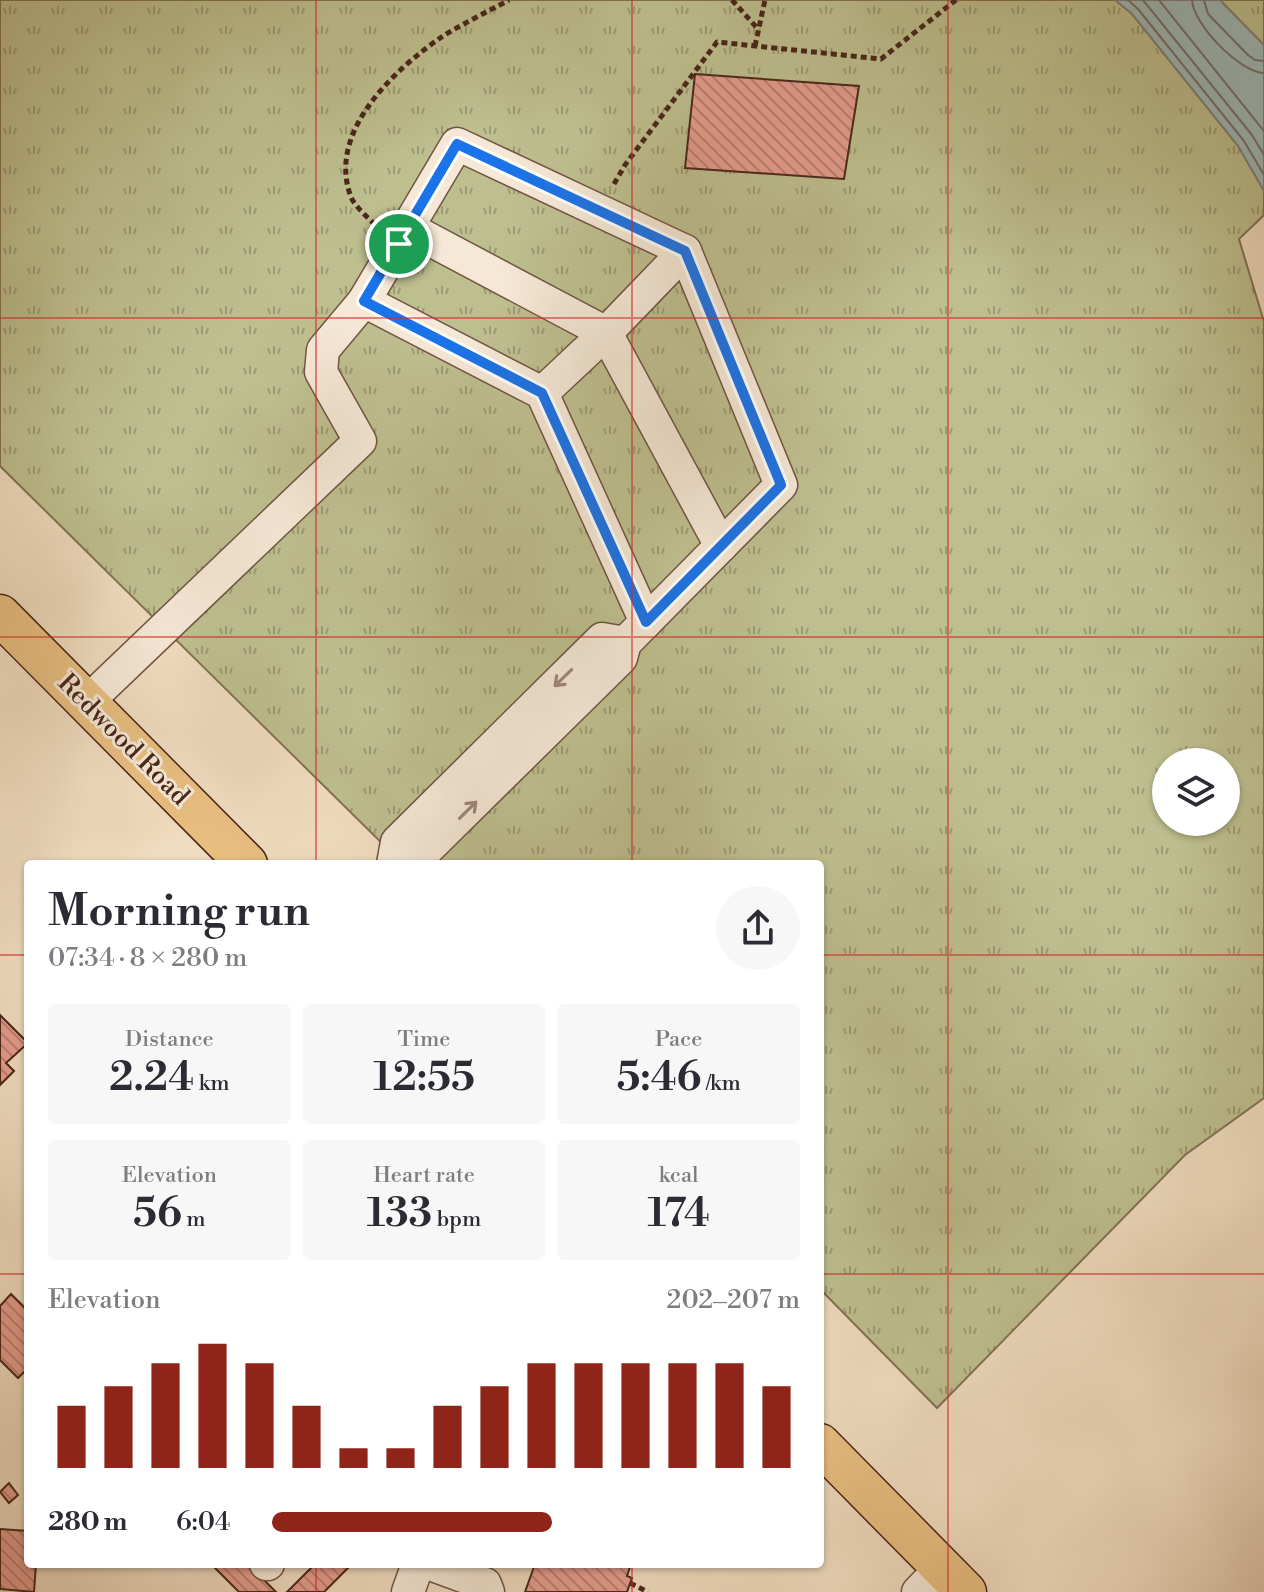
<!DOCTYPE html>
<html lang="en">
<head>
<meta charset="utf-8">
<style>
	:root { --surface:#fff; --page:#f7f7f7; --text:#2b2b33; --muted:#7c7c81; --accent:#8f2418 }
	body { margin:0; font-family:"Libre Bodoni",serif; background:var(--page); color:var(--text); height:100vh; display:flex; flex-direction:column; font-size:30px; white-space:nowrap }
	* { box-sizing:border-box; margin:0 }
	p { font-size:26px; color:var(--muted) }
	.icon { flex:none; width:44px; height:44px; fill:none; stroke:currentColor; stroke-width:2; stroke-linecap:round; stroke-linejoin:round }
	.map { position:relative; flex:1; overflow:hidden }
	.details { position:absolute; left:24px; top:860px; width:800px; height:708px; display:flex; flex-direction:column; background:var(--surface); border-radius:8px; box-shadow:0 2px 6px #0004 }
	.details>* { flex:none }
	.fabs { position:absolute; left:1152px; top:748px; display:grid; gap:16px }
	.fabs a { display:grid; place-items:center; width:88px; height:88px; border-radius:50%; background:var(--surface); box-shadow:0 2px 6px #0004; font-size:40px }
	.pin { position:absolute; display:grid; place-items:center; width:68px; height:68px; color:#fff; margin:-34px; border:4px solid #fff; border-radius:50%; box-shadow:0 2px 8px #0007 }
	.round { display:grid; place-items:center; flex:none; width:84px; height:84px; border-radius:42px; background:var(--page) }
	.headline { display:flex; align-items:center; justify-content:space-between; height:136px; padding:0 24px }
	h1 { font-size:44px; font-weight:600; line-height:60px }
	.figures { display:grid; grid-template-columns:repeat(3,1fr); gap:12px; height:136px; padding:8px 24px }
	.figures div { display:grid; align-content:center; border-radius:8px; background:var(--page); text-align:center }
	.figures b { font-size:40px; font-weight:600 }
	.figures small { font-size:22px; font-weight:400 }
	.figures p { font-size:22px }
	.chart { height:224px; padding:16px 24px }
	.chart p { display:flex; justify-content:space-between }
	.chart svg { width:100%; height:144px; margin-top:8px; stroke:var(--accent); stroke-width:6 }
	ul { padding:0 24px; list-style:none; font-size:26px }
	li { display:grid; grid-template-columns:128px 96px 1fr; align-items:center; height:60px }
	li i { height:20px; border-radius:10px; background:var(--accent) }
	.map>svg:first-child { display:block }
</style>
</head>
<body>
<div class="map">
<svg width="1264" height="1592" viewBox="0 0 1264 1592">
	<defs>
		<pattern id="grass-tufts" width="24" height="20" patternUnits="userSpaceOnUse" patternTransform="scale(2)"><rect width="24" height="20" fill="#bebf8f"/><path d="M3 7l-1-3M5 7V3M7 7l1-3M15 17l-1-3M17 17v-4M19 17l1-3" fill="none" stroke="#9c9b74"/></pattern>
		<pattern id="building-back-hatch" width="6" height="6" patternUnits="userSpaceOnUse" patternTransform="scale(2)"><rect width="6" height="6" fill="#e59c8d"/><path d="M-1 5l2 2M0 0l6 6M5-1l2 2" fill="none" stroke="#bc7f72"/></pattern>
	</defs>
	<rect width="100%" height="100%" fill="#f0dcc0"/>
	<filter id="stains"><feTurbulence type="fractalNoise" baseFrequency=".0025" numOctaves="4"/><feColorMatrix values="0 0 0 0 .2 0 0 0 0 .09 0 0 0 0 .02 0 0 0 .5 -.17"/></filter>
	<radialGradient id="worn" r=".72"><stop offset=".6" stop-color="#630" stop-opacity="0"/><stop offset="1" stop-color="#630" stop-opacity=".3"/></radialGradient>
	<path fill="url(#grass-tufts)" stroke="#837254" stroke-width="2" fill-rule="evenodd" d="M0 0H1264V215L1239 239 1264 322V1098L1185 1155 937 1408 820 1289V864H403L0 466ZM1166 762H1226V822H1166Z"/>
	<polygon fill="#9dbaba" stroke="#7b7f7a" stroke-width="2" points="1115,0 1220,0 1264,45 1264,191 1238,146 1132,14"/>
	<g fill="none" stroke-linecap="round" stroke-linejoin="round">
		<g stroke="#72706a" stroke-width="2">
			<polyline points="1128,0 1138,9 1244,141 1264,175"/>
			<polyline points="1143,0 1252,135 1264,155"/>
			<polyline points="1159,0 1264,131"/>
			<path d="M1192 0C1193 24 1239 72 1264 73"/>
			<polyline points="1204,0 1208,14 1248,55 1255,60 1264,61"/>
		</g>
	</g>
	<g fill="url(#building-back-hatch)" stroke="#48261a" stroke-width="2">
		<polygon points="695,74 859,86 844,179 685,168"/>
		<polygon points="0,1015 28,1043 6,1063 14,1071 0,1085"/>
		<polygon points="11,1294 28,1311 28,1368 18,1378 0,1360 0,1306"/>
		<polygon points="9,1483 18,1495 9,1503 0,1492"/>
		<polygon points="0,1529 28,1531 28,1564 36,1564 34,1592 0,1589"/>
		<polygon points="211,1564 248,1564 276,1592 239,1592"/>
		<polygon points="315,1564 352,1564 324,1592 287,1592"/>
		<polygon points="535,1564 631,1564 627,1576 632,1578 627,1592 525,1592"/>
	</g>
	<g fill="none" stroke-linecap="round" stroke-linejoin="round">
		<defs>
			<g id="minor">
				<polyline points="408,228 606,333 721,546"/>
				<polyline points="364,301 542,393 646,622"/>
				<polyline points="542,393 606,333 685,251"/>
				<polyline points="87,702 360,441 321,372 323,350 364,301 457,144 685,251 781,485 625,643 621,658 412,864"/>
				<polyline points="393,864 397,842 602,639 625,643"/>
				<polyline points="266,1564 268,1564"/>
				<polyline points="430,1564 485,1584 488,1592"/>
				<polyline points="408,1592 418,1564"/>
				<polyline points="918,1592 942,1567"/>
			</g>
			<g id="major">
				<polyline points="0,615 247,864"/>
				<polyline points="820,1444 966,1592"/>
			</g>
		</defs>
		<use href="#minor" stroke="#725444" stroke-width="35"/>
		<use href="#major" stroke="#48261a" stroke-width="43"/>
		<g stroke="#48261a" stroke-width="5" stroke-dasharray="6 4" stroke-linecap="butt">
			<polyline points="732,0 758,29"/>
			<polyline points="755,46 765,0"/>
			<polyline points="614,184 625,165 717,42 881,59 956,0"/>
			<path d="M375 225C368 217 355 207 351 197 326 132 395 69 443 36 464 23 487 12 509 0"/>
			<polyline points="630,1583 648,1592"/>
		</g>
		<use href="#minor" stroke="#f5e8d6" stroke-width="32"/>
		<use href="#major" stroke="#e8be80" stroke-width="40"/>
	</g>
	<defs><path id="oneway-shaft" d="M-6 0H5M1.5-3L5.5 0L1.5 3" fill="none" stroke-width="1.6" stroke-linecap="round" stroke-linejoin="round" transform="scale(2)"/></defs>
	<g stroke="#9e8778">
		<use href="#oneway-shaft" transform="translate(563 678) rotate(136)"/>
		<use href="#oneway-shaft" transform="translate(468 810) rotate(-45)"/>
	</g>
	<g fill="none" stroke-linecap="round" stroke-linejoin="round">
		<defs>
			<polygon id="route" points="457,144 685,251 781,485 646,622 542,393 364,301"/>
		</defs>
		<use href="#route" stroke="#fff" stroke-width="16"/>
		<use href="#route" stroke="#1a73e8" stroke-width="10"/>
	</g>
	<path fill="none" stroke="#d62828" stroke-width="2" stroke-opacity="0.55" d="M316 0V864M632 0V864M948 0V1592M0 318H1264M0 637H1264M0 955H28M820 955H1264M0 1274H28M820 1274H1264M316 1564V1592M632 1564V1592"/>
	<g text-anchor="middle" stroke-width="6" stroke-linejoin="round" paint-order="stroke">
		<g font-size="26" fill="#48261a" stroke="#f5e8d6">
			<text transform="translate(124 739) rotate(45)" y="9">Redwood Road</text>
		</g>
	</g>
	<rect width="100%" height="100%" filter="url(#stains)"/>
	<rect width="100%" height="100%" fill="url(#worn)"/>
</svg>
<div class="fabs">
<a><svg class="icon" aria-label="layers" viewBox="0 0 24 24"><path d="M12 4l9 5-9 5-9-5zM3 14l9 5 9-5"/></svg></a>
</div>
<div class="pin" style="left:399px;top:244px;background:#1e9e55"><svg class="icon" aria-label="arrive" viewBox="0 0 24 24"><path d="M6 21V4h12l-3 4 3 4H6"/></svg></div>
<section class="details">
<div class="headline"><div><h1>Morning run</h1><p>07:34 · 8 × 280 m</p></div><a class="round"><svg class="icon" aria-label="share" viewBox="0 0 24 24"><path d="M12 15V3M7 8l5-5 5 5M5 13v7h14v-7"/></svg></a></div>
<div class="figures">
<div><p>Distance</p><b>2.24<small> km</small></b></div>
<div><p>Time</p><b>12:55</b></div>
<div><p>Pace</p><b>5:46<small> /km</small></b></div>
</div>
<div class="figures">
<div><p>Elevation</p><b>56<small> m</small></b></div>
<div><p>Heart rate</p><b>133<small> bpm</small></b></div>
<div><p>kcal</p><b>174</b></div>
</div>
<div class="chart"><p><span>Elevation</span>202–207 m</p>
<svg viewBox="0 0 160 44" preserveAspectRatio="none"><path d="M5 44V25M15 44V19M25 44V12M35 44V6M45 44V12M55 44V25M65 44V38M75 44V38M85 44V25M95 44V19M105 44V12M115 44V12M125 44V12M135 44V12M145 44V12M155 44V19"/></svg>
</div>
<ul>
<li><b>280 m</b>6:04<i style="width:53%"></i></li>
</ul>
</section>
</div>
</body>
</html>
